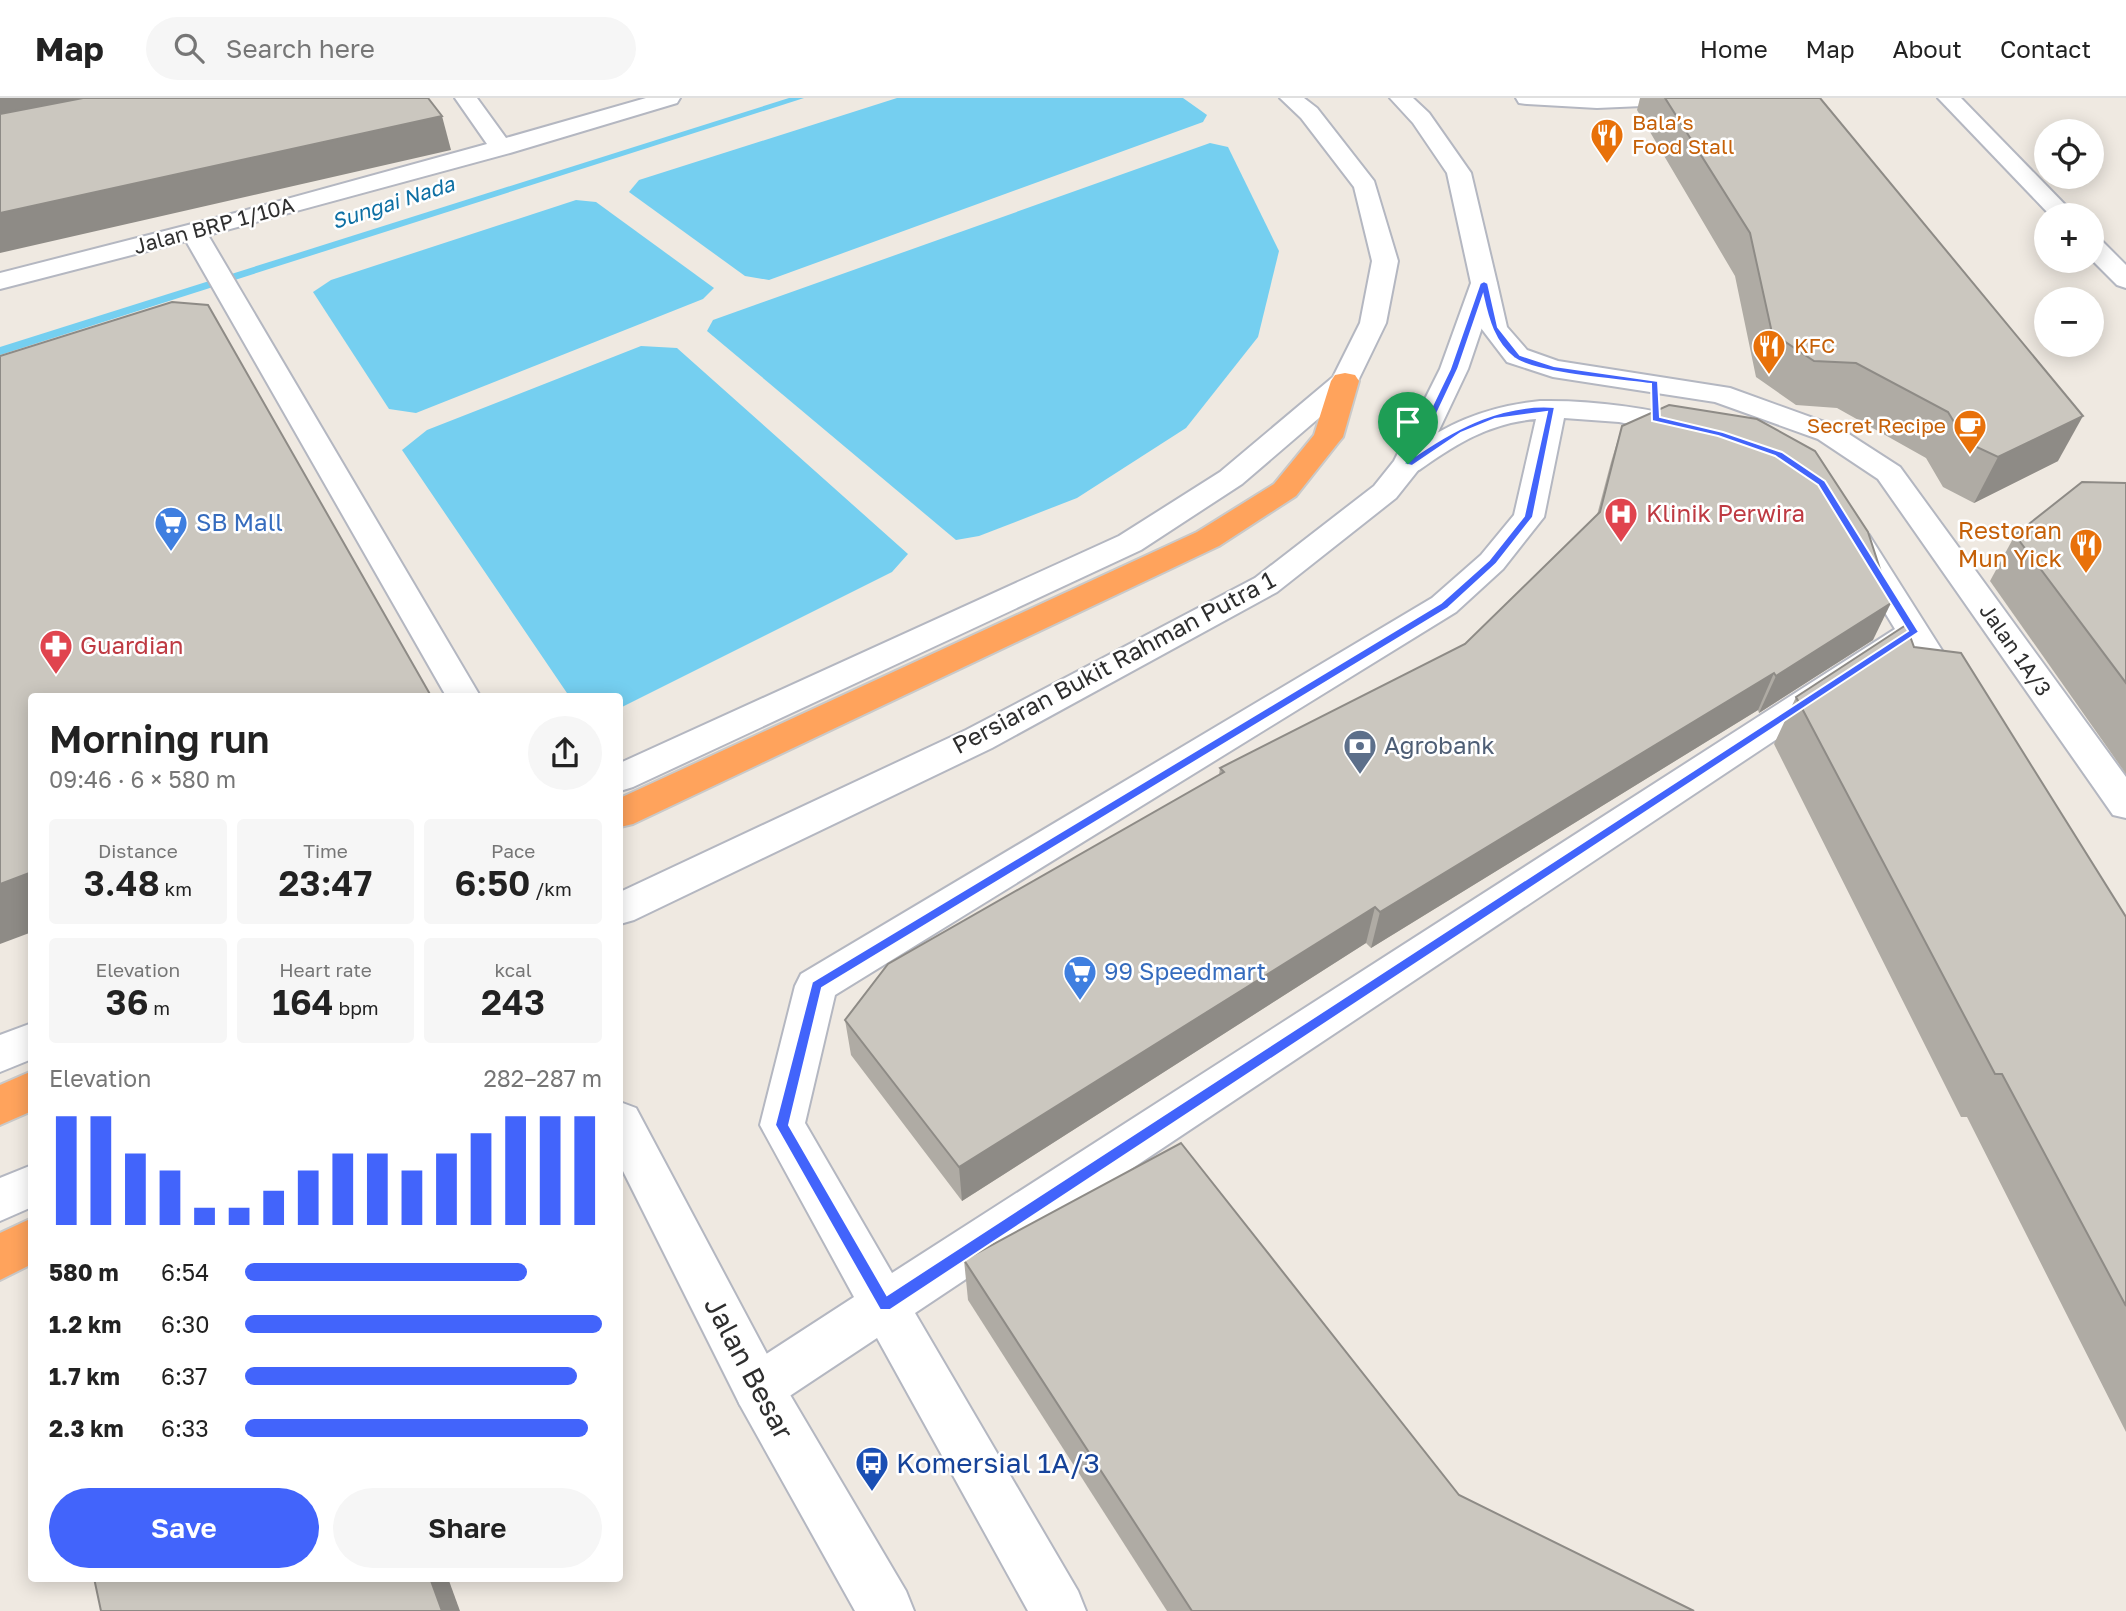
<!DOCTYPE html>
<html lang="en">
<head>
<meta charset="utf-8">
<style>
	:root { --surface:#fff; --page:#f6f6f6; --text:#222; --muted:#767676; --line:#e0e0e0; --accent:#4264fb }
	body { margin:0; font-family:"Golos Text",sans-serif; background:var(--page); color:var(--text); height:100vh; display:flex; flex-direction:column; font-size:26px; white-space:nowrap }
	* { box-sizing:border-box; margin:0 }
	p { font-size:23px; color:var(--muted) }
	.icon { flex:none; width:38px; height:38px; fill:none; stroke:currentColor; stroke-width:2; stroke-linecap:round; stroke-linejoin:round }
	.map { position:relative; flex:1; overflow:hidden }
	.drawer { position:absolute; left:28px; top:595px; width:595px; height:889px; display:flex; flex-direction:column; background:var(--surface); border-radius:7px; box-shadow:0 4px 18px #0003 }
	.drawer>* { flex:none }
	.buttons { position:absolute; left:2034px; top:21px; display:grid; gap:14px }
	.buttons a { display:grid; place-items:center; width:70px; height:70px; border-radius:50%; background:var(--surface); box-shadow:0 4px 18px #0003; font-size:35px }
	.pin { position:absolute; display:grid; place-items:center; width:60px; height:60px; color:#fff; margin:-72px -30px; border-radius:50% 50% 50% 0; rotate:-45deg; box-shadow:0 0 7px #0007 }
	.pin .icon { rotate:45deg }
	.round { display:grid; place-items:center; flex:none; width:74px; height:74px; border-radius:37px; background:var(--page) }
	.summary { display:flex; align-items:center; justify-content:space-between; height:119px; padding:0 21px }
	h1 { font-size:38px; font-weight:600; line-height:52px }
	.stats { display:grid; grid-template-columns:repeat(3,1fr); gap:10px; height:119px; padding:7px 21px }
	.stats div { display:grid; align-content:center; border-radius:7px; background:var(--page); text-align:center }
	.stats b { font-size:35px; font-weight:600 }
	.stats small { font-size:19px; font-weight:400 }
	.stats p { font-size:19px }
	.chart { height:196px; padding:14px 21px }
	.chart p { display:flex; justify-content:space-between }
	.chart svg { width:100%; height:126px; margin-top:7px; stroke:var(--accent); stroke-width:6 }
	.cta { display:flex; gap:14px; margin-top:auto; padding:14px 21px }
	.cta a { flex:1; height:80px; border-radius:42px; background:var(--accent); color:#fff; font-size:28px; font-weight:600; line-height:80px; text-align:center }
	.cta a+a { background:var(--page); color:var(--text) }
	ul { padding:0 21px; list-style:none; font-size:23px }
	li { display:grid; grid-template-columns:112px 84px 1fr; align-items:center; height:52px }
	li i { height:18px; border-radius:9px; background:var(--accent) }
	header { display:flex; align-items:center; gap:42px; box-sizing:border-box; height:98px; padding:0 35px; background:var(--surface); border-bottom:2px solid var(--line) }
	header strong { font-size:33px }
	nav { display:flex; gap:38px; margin-inline-start:auto; font-size:24px }
	.search { width:490px; height:63px; background:var(--page); display:flex; align-items:center; gap:18px; box-sizing:border-box; padding:0 24px; border-radius:38px; color:var(--muted); font-size:26px }
	.map>svg:first-child { display:block }
</style>
</head>
<body>
<header>
<strong>Map</strong>
<div class="search"><svg class="icon" aria-label="search" viewBox="0 0 24 24"><circle cx="10" cy="10" r="6"/><path d="M15 15l6 6"/></svg>Search here</div>
<nav><a>Home</a><a>Map</a><a>About</a><a>Contact</a></nav>
</header>
<div class="map">
<svg width="2126" height="1513" viewBox="0 0 2126 1513">
	<rect width="100%" height="100%" fill="#efe9e1"/>
	<g fill="#75cff0">
		<polygon points="897,0 1183,0 1207,17 1203,24 769,182 745,178 629,94 639,82"/>
		<polygon points="1210,45 1228,49 1279,153 1258,239 1186,330 1077,400 979,438 956,442 707,233 713,222"/>
		<polygon points="576,102 596,104 714,190 703,201 416,315 389,311 313,194 331,182"/>
		<polygon points="641,248 677,250 908,456 892,474 620,610 620,598 569,598 402,352 427,332"/>
	</g>
	<g fill="none" stroke-linecap="round" stroke-linejoin="round">
		<polygon fill="#75cff0" fill-rule="evenodd" points="789,0 804,0 0,257 0,249"/>
		<defs>
			<g id="street">
				<polygon points="455,0 477,0 506,40 646,0 680,0 677,5 510,55 208,137 480,598 446,598 186,143 0,191 0,175 243,113 487,46"/>
				<polygon points="1516,0 1699,0 1696,5 1688,6 1597,10 1527,6 1519,5"/>
				<polygon points="1938,0 1961,0 2075,117 2050,117"/>
				<polygon points="2091,139 2100,141 2126,167 2126,190 2117,187 2091,161"/>
				<polygon points="1484,177 1493,180 1497,185 1507,229 1527,252 1558,263 1730,290 1838,329 1900,369 2126,679 2126,720 2113,717 1878,381 1818,341 1715,304 1553,279 1507,264 1481,230 1471,185 1475,180"/>
				<path d="M1540 303C1595 302 1649 310 1703 324L1707 330 1703 336 1693 339 1619 324 1564 320 1544 419 1503 471 1456 514 835 897 805 1025 892 1175 1895 531 1842 444 1847 437 1858 434 1869 437 1943 554 1938 562 1926 565 1914 562 1909 553 915 1215 1078 1493 1086 1513H1028L877 1240 776 1307 758 1315 740 1307 733 1290 740 1273 854 1199 760 1027 795 888 801 876 1432 500 1481 457 1514 417 1536 321C1489 325 1456 346 1419 372L1408 375 1397 372 1393 366 1397 360C1446 327 1481 309 1540 303Z"/>
			</g>
			<g id="secondary">
				<polygon points="1280,0 1304,0 1317,10 1374,83 1398,163 1386,225 1355,289 1242,386 1141,452 633,689 620,693 620,665 1119,438 1220,374 1333,279 1360,225 1372,163 1354,89 1301,20"/>
				<polygon points="1390,0 1413,0 1429,15 1471,75 1497,185 1468,271 1423,366 1396,400 1277,494 992,650 634,822 620,826 620,794 966,632 1255,480 1374,388 1394,363 1440,271 1471,185 1447,75 1413,25"/>
				<polygon points="32,925 32,961 0,974 0,937"/>
				<polygon points="620,1004 636,1010 776,1273 906,1493 914,1513 855,1513 740,1307 620,1067"/>
				<polygon points="32,1067 32,1109 0,1123 0,1080"/>
			</g>
			<g id="highway">
				<polygon points="1345,275 1355,277 1359,283 1343,339 1338,345 1296,398 1219,448 633,726 620,729 620,700 1197,434 1274,386 1314,337 1331,283 1335,277"/>
				<polygon points="32,973 32,1013 0,1027 0,987"/>
				<polygon points="32,1120 32,1166 0,1182 0,1135"/>
			</g>
		</defs>
		<use href="#street" stroke="#b4b7c1" stroke-width="4"/>
		<use href="#secondary" stroke="#b4b7c1" stroke-width="4"/>
		<use href="#highway" stroke="#c9c9c9" stroke-width="4"/>
		<use href="#street" fill="#fff" fill-rule="evenodd"/>
		<use href="#secondary" fill="#fff" fill-rule="evenodd"/>
		<use href="#highway" fill="#ffa35c" fill-rule="evenodd"/>
	</g>
	<g fill="#afaba4">
		<polygon points="1640,0 1820,0 2058,363 1974,405 1943,389 1926,360 1837,310 1796,307 1756,279 1735,178 1637,12"/>
		<polygon points="1622,328 1873,542 1759,615 1758,612 1371,850 1366,845 962,1103 851,957 845,922 1219,677 1220,670 1465,546 1597,417 1611,364"/>
		<polygon points="2126,385 2126,676 1990,483 2015,437"/>
		<polygon points="1914,549 2126,819 2126,1334 1967,1019 1961,1019 1774,646 1796,599"/>
		<polygon points="964,1162 1459,1397 1694,1513 1167,1513 968,1202"/>
	</g>
	<g fill="#8e8b86">
		<polygon points="0,0 173,0 0,34"/>
		<polygon points="442,18 451,52 0,155 0,115"/>
		<polygon points="2083,318 2058,363 1974,405 1998,359"/>
		<polygon points="1891,505 1873,542 1759,615 1776,578"/>
		<polygon points="1774,575 1758,612 1371,850 1380,814"/>
		<polygon points="32,774 32,834 0,846 0,786"/>
		<polygon points="1375,809 1366,845 962,1103 959,1069"/>
		<polygon points="430,1480 448,1480 460,1513 442,1513"/>
	</g>
	<g fill="#cbc7bf" stroke="#8e8b86" stroke-width="2">
		<polygon points="83,0 428,0 442,18 0,115 0,16"/>
		<polygon points="1665,0 1820,0 2083,318 1998,359 1966,344 1948,314 1856,265 1814,263 1772,235 1750,135"/>
		<polygon points="172,204 208,207 431,598 32,598 32,774 0,786 0,258"/>
		<polygon points="1669,307 1757,321 1815,353 1868,434 1891,505 1776,578 1774,575 1380,814 1375,809 959,1069 845,922 888,866 1224,674 1220,670 1465,546 1600,414 1622,328"/>
		<polygon points="2082,384 2126,385 2126,585 2015,437"/>
		<polygon points="1906,527 1914,549 1961,555 2126,819 2126,1208 2002,976 1995,976 1796,599"/>
		<polygon points="1181,1045 1459,1397 1694,1513 1192,1513 964,1162"/>
		<polygon points="94,1480 430,1480 442,1513 101,1513"/>
	</g>
	<path fill="#4264fb" stroke="#fff" stroke-width="2" fill-rule="evenodd" d="M1484 183 1488 185 1498 229 1520 257 1554 268 1658 283 1660 319 1723 334 1782 354 1825 383 1919 534 890 1212H880L775 1027 812 884 1441 505 1489 462 1524 418 1547 314 1495 321 1461 335 1412 368 1404 366 1450 271 1480 185ZM1483 198C1488 221 1494 244 1514 260 1535 276 1621 282 1651 286L1652 323 1718 338 1775 358 1818 387 1908 533 887 1197 789 1027 822 890 1448 510 1496 466 1533 419 1555 309C1504 305 1458 329 1418 356L1458 271Z"/>
	<defs>
		<symbol id="restaurant-pin" viewBox="-11 -11 22 30"><path d="M0 17L-7.5 6A9.5 9.5 0 1 1 7.5 6Z" fill="#e8710a" stroke="#fff"/><path d="M-5-6h1v4h1v-4h1v4h1v-4h1v5L-1.5 .5V6h-2V.5L-5-1ZM5-6V6H3V1.5H1.5Q1.5-4 5-6Z" fill="#fff"/></symbol>
		<symbol id="cafe-pin" viewBox="-11 -11 22 30"><path d="M0 17L-7.5 6A9.5 9.5 0 1 1 7.5 6Z" fill="#e8710a" stroke="#fff"/><path d="M-5.5-4.5H6V0H3Q3 3.5 0 3.5H-2.5Q-5.5 3.5-5.5 0ZM3-3.2v2h1.7v-2ZM-6 4.5H4V6H-6Z" fill="#fff"/></symbol>
		<symbol id="hospital-pin" viewBox="-11 -11 22 30"><path d="M0 17L-7.5 6A9.5 9.5 0 1 1 7.5 6Z" fill="#e0444e" stroke="#fff"/><path d="M-5-5h3v3.5h4V-5h3V5h-3V1.5h-4V5h-3Z" fill="#fff"/></symbol>
		<symbol id="supermarket-pin" viewBox="-11 -11 22 30"><path d="M0 17L-7.5 6A9.5 9.5 0 1 1 7.5 6Z" fill="#3f7fe0" stroke="#fff"/><path d="M-6-5.5h2.5l.6 2H6L4.5 2H-2.5L-4.4-4H-6ZM-1.5 3.2a1.3 1.3 0 1 0 .1 0ZM3 3.2a1.3 1.3 0 1 0 .1 0Z" fill="#fff"/></symbol>
		<symbol id="pharmacy-pin" viewBox="-11 -11 22 30"><path d="M0 17L-7.5 6A9.5 9.5 0 1 1 7.5 6Z" fill="#e0444e" stroke="#fff"/><path d="M-2-6h4v4h4v4h-4v4h-4v-4h-4v-4h4Z" fill="#fff"/></symbol>
		<symbol id="bank-pin" viewBox="-11 -11 22 30"><path d="M0 17L-7.5 6A9.5 9.5 0 1 1 7.5 6Z" fill="#5c6f8a" stroke="#fff"/><path d="M-6-4H6V4H-6ZM0-2.3a2.3 2.3 0 1 0 0 4.6a2.3 2.3 0 1 0 0-4.6Z" fill="#fff"/></symbol>
		<symbol id="bus-pin" viewBox="-11 -11 22 30"><path d="M0 17L-7.5 6A9.5 9.5 0 1 1 7.5 6Z" fill="#1a4fb4" stroke="#fff"/><path d="M-5-6H5V4H4V6H2V4H-2V6H-4V4H-5ZM-3.5-4V0h7V-4ZM-3.5 1.2v1.5H-2V1.2ZM2 1.2v1.5H3.5V1.2Z" fill="#fff"/></symbol>
	</defs>
	<g fill-rule="evenodd">
		<use href="#restaurant-pin" x="1588" y="18" width="38" height="52"/>
		<use href="#restaurant-pin" x="1750" y="229" width="38" height="52"/>
		<use href="#cafe-pin" x="1951" y="309" width="38" height="52"/>
		<use href="#hospital-pin" x="1602" y="397" width="38" height="52"/>
		<use href="#supermarket-pin" x="152" y="406" width="38" height="52"/>
		<use href="#restaurant-pin" x="2067" y="428" width="38" height="52"/>
		<use href="#pharmacy-pin" x="37" y="529" width="38" height="52"/>
		<use href="#bank-pin" x="1341" y="629" width="38" height="52"/>
		<use href="#supermarket-pin" x="1061" y="855" width="38" height="52"/>
		<use href="#bus-pin" x="853" y="1346" width="38" height="52"/>
	</g>
	<g text-anchor="middle" stroke-width="5" stroke-linejoin="round" paint-order="stroke">
		<g font-size="21" fill="#c56008" stroke="#fff" text-anchor="start">
			<text x="1632" y="32">Bala’s<tspan x="1632" dy="24">Food Stall</tspan></text>
			<text x="1794" y="255">KFC</text>
			<text x="1946" y="335" text-anchor="end">Secret Recipe</text>
		</g>
		<g font-size="21" font-style="italic" fill="#0d6fa3" stroke="#fff">
			<text transform="translate(393 105) rotate(-18)" y="7">Sungai Nada</text>
		</g>
		<g font-size="21" fill="#2e2e2e" stroke="#fff">
			<text transform="translate(214 128) rotate(-15)" y="7">Jalan BRP 1/10A</text>
			<text transform="translate(2015 552) rotate(55)" y="7">Jalan 1A/3</text>
		</g>
		<g font-size="24" fill="#be3a42" stroke="#fff" text-anchor="start">
			<text x="1646" y="424">Klinik Perwira</text>
			<text x="80" y="556">Guardian</text>
		</g>
		<g font-size="24" fill="#366cbe" stroke="#fff" text-anchor="start">
			<text x="196" y="433">SB Mall</text>
			<text x="1104" y="882">99 Speedmart</text>
		</g>
		<g font-size="24" fill="#c56008" stroke="#fff" text-anchor="end">
			<text x="2062" y="441">Restoran<tspan x="2062" dy="28">Mun Yick</tspan></text>
		</g>
		<g font-size="24" fill="#2e2e2e" stroke="#fff">
			<text transform="translate(1114 565) rotate(-28)" y="8">Persiaran Bukit Rahman Putra 1</text>
		</g>
		<g font-size="24" fill="#4e5e75" stroke="#fff" text-anchor="start">
			<text x="1384" y="656">Agrobank</text>
		</g>
		<g font-size="28" fill="#2e2e2e" stroke="#fff">
			<text transform="translate(749 1270) rotate(62)" y="10">Jalan Besar</text>
		</g>
		<g font-size="28" fill="#164399" stroke="#fff" text-anchor="start">
			<text x="896" y="1375">Komersial 1A/3</text>
		</g>
	</g>
</svg>
<div class="buttons">
<a><svg class="icon" aria-label="locate" viewBox="0 0 24 24"><circle cx="12" cy="12" r="6"/><path d="M12 2v4M12 18v4M2 12h4M18 12h4"/></svg></a>
<a>+</a>
<a>−</a>
</div>
<div class="pin" style="left:1408px;top:366px;background:#1e9e55"><svg class="icon" aria-label="arrive" viewBox="0 0 24 24"><path d="M6 21V4h12l-3 4 3 4H6"/></svg></div>
<section class="drawer">
<div class="summary"><div><h1>Morning run</h1><p>09:46 · 6 × 580 m</p></div><a class="round"><svg class="icon" aria-label="share" viewBox="0 0 24 24"><path d="M12 15V3M7 8l5-5 5 5M5 13v7h14v-7"/></svg></a></div>
<div class="stats">
<div><p>Distance</p><b>3.48<small> km</small></b></div>
<div><p>Time</p><b>23:47</b></div>
<div><p>Pace</p><b>6:50<small> /km</small></b></div>
</div>
<div class="stats">
<div><p>Elevation</p><b>36<small> m</small></b></div>
<div><p>Heart rate</p><b>164<small> bpm</small></b></div>
<div><p>kcal</p><b>243</b></div>
</div>
<div class="chart"><p><span>Elevation</span>282–287 m</p>
<svg viewBox="0 0 160 44" preserveAspectRatio="none"><path d="M5 44V6M15 44V6M25 44V19M35 44V25M45 44V38M55 44V38M65 44V32M75 44V25M85 44V19M95 44V19M105 44V25M115 44V19M125 44V12M135 44V6M145 44V6M155 44V6"/></svg>
</div>
<ul>
<li><b>580 m</b>6:54<i style="width:79%"></i></li>
<li><b>1.2 km</b>6:30<i style="width:100%"></i></li>
<li><b>1.7 km</b>6:37<i style="width:93%"></i></li>
<li><b>2.3 km</b>6:33<i style="width:96%"></i></li>
</ul>
<div class="cta"><a>Save</a><a>Share</a></div>
</section>
</div>
</body>
</html>
